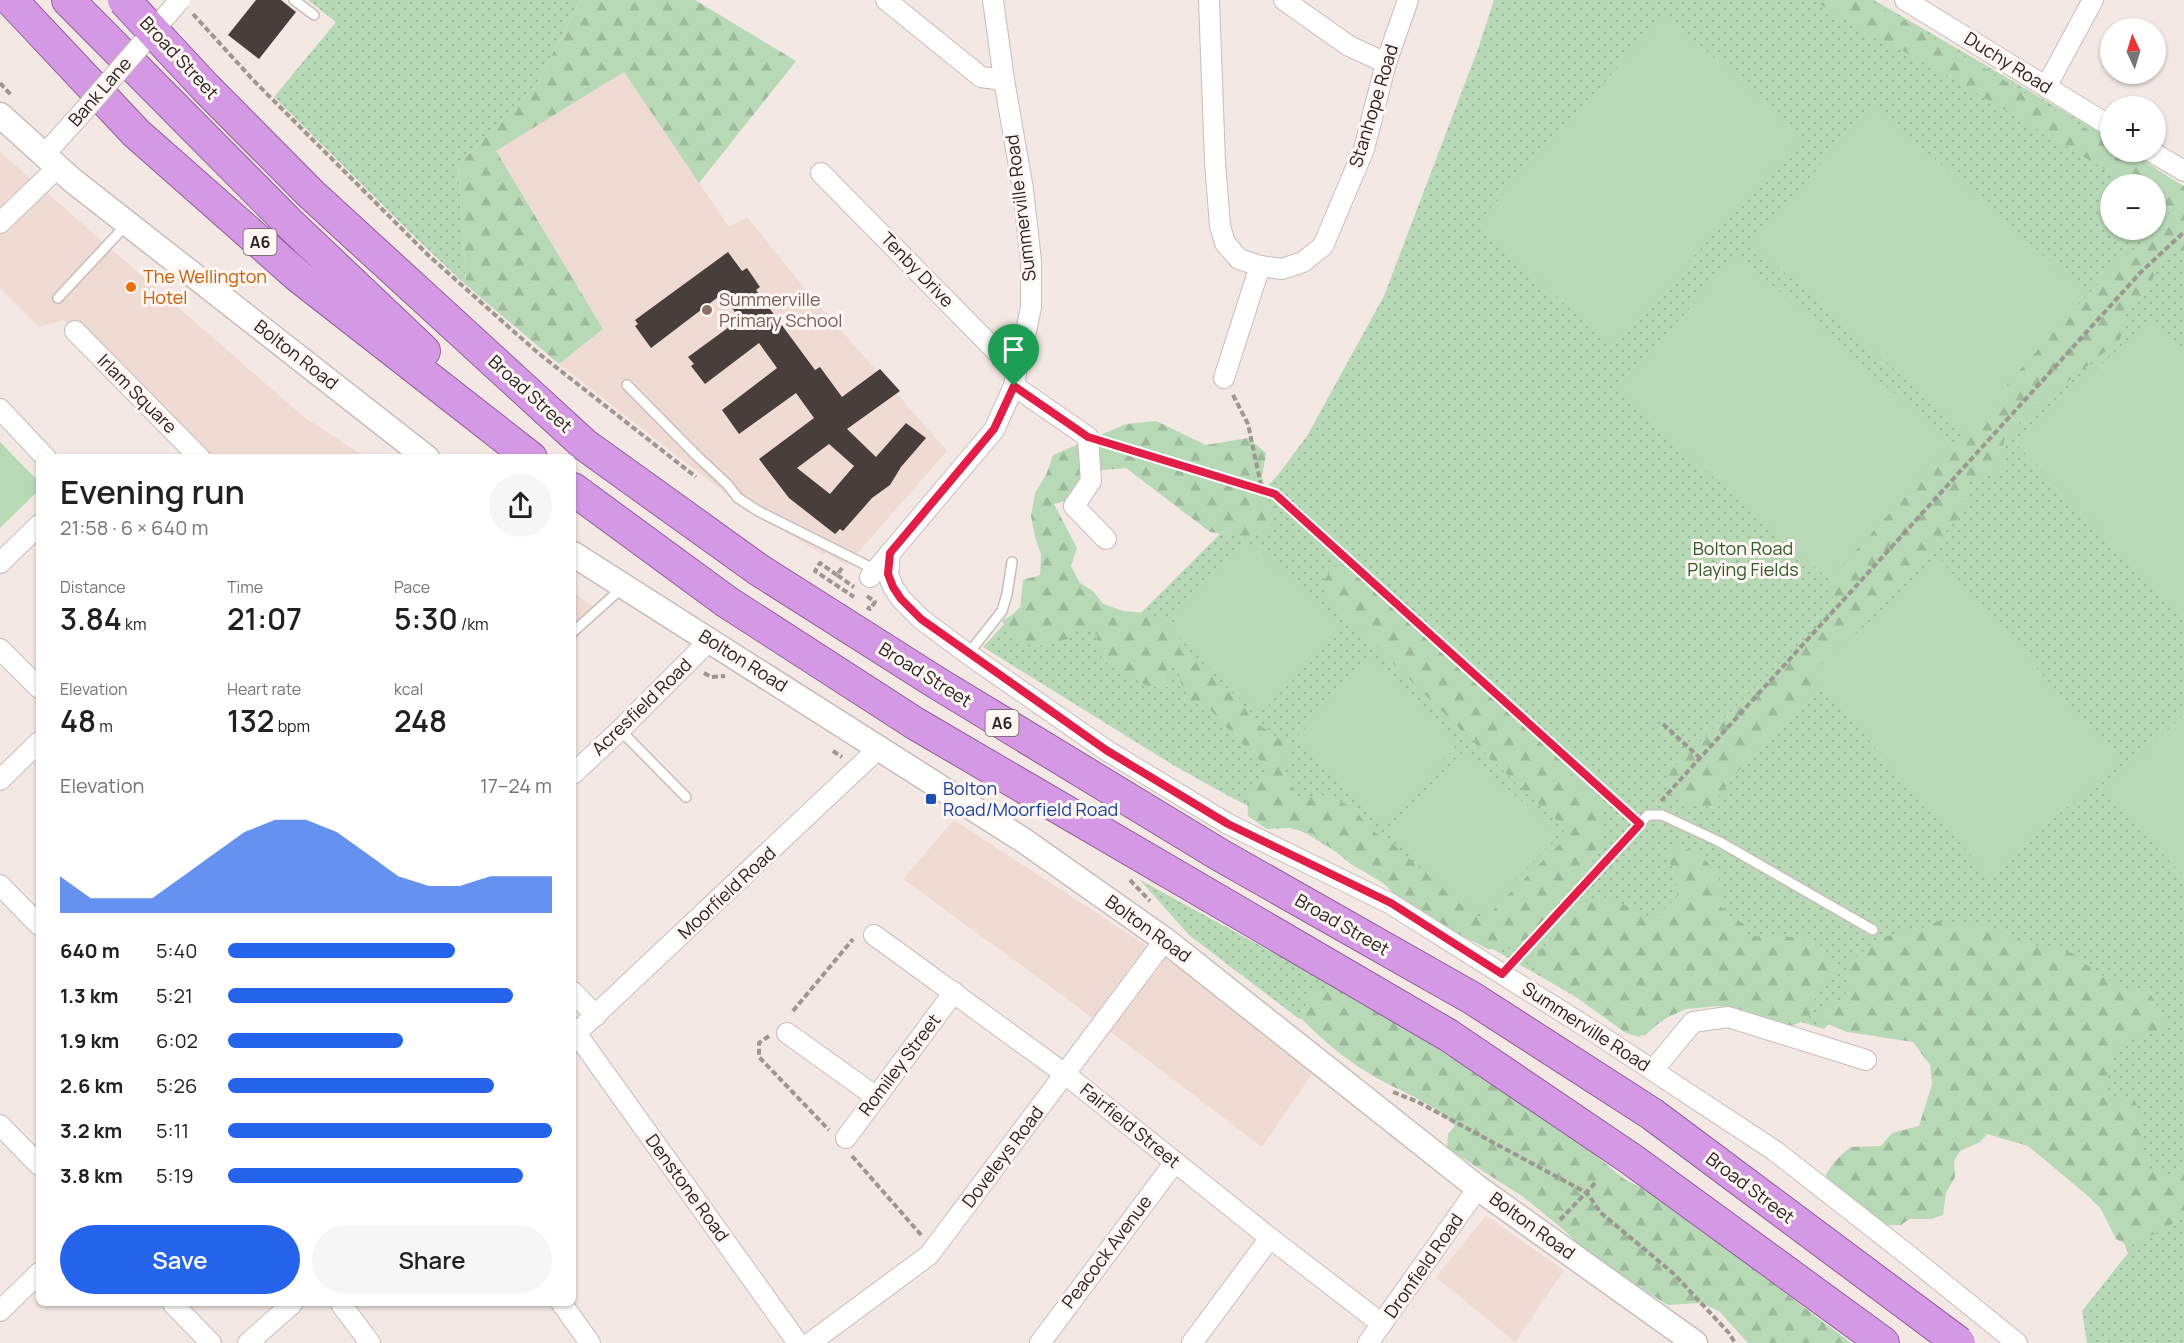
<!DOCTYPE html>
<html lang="en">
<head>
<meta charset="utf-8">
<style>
	:root { --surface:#fff; --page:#f6f6f6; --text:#202124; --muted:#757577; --accent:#2563eb }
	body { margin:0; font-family:Manrope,sans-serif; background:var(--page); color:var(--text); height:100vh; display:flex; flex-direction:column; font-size:22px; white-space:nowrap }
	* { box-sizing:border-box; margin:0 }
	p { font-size:20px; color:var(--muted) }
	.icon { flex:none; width:33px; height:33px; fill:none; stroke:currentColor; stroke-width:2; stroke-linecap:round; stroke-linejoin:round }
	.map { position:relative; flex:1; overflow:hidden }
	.sheet { position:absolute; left:36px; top:454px; width:540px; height:852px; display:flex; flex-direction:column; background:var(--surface); border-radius:9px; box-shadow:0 2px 4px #0004 }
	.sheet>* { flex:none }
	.needle { width:39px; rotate:356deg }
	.tools { position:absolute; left:2100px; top:18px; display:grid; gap:12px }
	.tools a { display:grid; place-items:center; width:66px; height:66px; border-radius:50%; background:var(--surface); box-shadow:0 2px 4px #0004; font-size:30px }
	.pin { position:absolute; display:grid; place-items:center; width:51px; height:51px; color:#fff; margin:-62px -26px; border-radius:50% 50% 50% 0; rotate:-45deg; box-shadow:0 0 6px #0007 }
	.pin .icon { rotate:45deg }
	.round { display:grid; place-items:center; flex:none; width:63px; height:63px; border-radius:32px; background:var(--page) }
	.overview { display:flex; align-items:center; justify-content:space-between; height:102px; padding:0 24px }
	h1 { font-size:33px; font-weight:600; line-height:45px }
	.figures { display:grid; grid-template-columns:repeat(3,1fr); gap:9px; height:102px; padding:6px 24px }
	.figures div { display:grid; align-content:center }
	.figures b { font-size:30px; font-weight:600 }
	.figures small { font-size:16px; font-weight:400 }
	.figures p { font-size:16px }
	.chart { height:168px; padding:12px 24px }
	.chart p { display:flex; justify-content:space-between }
	.chart svg { width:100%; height:108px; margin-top:6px; fill:var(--accent); opacity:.7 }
	.button { display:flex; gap:12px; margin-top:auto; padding:12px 24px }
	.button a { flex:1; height:69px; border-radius:36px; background:var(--accent); color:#fff; font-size:24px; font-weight:600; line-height:69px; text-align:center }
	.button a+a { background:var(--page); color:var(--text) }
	ul { padding:0 24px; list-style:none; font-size:20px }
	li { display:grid; grid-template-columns:96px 72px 1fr; align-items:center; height:45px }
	li i { height:15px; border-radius:8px; background:var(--accent) }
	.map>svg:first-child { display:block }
</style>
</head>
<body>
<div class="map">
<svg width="2184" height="1343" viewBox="0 0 2184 1343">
	<defs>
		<pattern id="green-dots" width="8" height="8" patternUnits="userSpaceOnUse" patternTransform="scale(1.5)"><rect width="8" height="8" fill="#b8d9b6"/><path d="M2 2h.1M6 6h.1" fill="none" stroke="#9eba9c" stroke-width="1.8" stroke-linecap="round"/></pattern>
		<pattern id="forest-firs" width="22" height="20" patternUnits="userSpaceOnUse" patternTransform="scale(1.5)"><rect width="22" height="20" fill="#b8d9b6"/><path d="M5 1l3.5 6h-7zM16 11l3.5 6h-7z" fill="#9eba9c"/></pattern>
	</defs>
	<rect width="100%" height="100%" fill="#f3e8e3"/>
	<g fill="#efdbd4">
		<polygon points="624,72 729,227 747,217 806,290 947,451 847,565 826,553 824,555 743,507 559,364 603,329 496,151"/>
		<polygon points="0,152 304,417 365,457 208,457 64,320 39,327 0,288"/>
		<polygon points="573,593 595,607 573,626"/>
		<polygon points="954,820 1170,961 1312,1074 1262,1147 1062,995 903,879"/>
		<polygon points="1486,1216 1564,1270 1515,1342 1436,1277"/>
	</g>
	<g fill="url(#green-dots)" fill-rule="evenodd">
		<polygon points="308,0 580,0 536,86 458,165 466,285 419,241 274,97 336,22"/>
		<path d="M1494 0H1874L2110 138V152H2132L2184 188V1343H2087L2082 1311 2128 1253 2108 1204 1934 1046 1837 1015 1824 1029 1762 1010 1694 1003 1668 1015 1644 1036 1484 944 1309 835 1234 799 1173 765 983 647 1046 579 1123 631 1261 493 1278 475 1307 436 1384 296 1478 49ZM2110 184H2156V230H2110Z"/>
		<polygon points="1140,880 1358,999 1305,1007 1302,1019 1298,1018 1189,935"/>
	</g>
	<g fill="url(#forest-firs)">
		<polygon points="580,0 695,0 796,61 699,183 624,72 496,151 603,329 559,364 466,285 458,165 536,86"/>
		<polygon points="1814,0 1869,0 2110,143 2110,152 2125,152 2184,186 2184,253 2174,250 2161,261 2149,287 2126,312 2120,340 2038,405 2004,440 2002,469 1981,480 1969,482 1964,511 1927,554 1825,662 1826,677 1740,769 1710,807 1684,804 1667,790 1667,774 1835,609 1829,580 2119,260 2146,241 2172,216 2156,201 2156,184 2129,184 1923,61 1857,28"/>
		<path d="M1156 421 1206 445 1248 438 1266 453 1262 477 1270 504V529L1248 538 1210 532 1126 468 1103 470 1079 482 1071 500 1054 504 1077 548 1071 566 1080 583 1093 591 1103 604 1123 611 1146 613 1167 623 1195 658 1210 669 1215 678 1239 698 1251 719 1292 748 1283 772 1299 797 1326 795 1352 807 1373 831 1393 844 1474 916 1486 917 1564 840 1563 826 1528 795 1325 597 1324 581 1333 567 1350 564 1552 742 1577 783 1602 806 1604 827 1601 845 1582 882 1530 936 1510 949H1488L1410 910 1383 883 1351 864 1312 833 1289 828 1267 829 1248 816 1247 791 1257 782 1264 779 1267 767 1236 738 1212 711 1189 700 1181 683 1178 670 1166 663 1169 687H1149L1103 661 1097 647V635L1076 626 1070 638C1052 644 1029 651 1013 638 1008 634 1005 626 1002 621L1020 610 1023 580 1040 575 1041 554 1035 537 1031 516 1035 493 1046 475 1053 455 1126 424Z"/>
		<path d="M1679 847 1700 854 1712 868 1722 884 1720 906 1730 916 1744 924 1747 936C1766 937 1798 934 1815 942 1826 947 1834 962 1839 972 1822 987 1813 996 1809 1018L1792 1026 1720 1006 1686 1009 1668 1017 1639 1037 1626 1033 1527 962 1548 943 1567 916 1589 900 1608 897 1654 919 1677 897 1676 873 1669 862V851Z"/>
		<polygon points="1938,921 1962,926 1989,926 2021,942 2077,954 2085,964 2095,969 2121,990 2149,990 2155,1003 2171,1023 2160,1030 2136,1037 2115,1048 2112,1068 2102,1092 2110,1101 2134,1099 2143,1120 2141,1144 2149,1168 2167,1176 2184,1168 2184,1213 2168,1227 2130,1246 2116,1239 2101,1209 2088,1196 2028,1146 1987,1134 1980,1142 1960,1151 1954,1161 1955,1177 1946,1193 1943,1215 1931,1219 1909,1219 1901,1225 1882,1225 1822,1181 1834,1162 1850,1147 1881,1146 1892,1133 1919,1126 1932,1084 1930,1065 1913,1042 1847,1032 1816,1019 1826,1003 1845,999 1848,964 1879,938 1922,928"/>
		<path d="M1318 988 1358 999 1401 1023 1448 1056 1489 1072 1545 1113 1624 1179 1667 1201 1711 1231 1785 1293 1851 1343H1748L1719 1311 1701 1303 1668 1305 1631 1282 1577 1243 1564 1230 1522 1196 1447 1148 1448 1134 1455 1126C1433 1102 1403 1093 1375 1077 1350 1063 1322 1040 1302 1019 1304 1007 1308 996 1318 988Z"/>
	</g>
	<g fill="#b8d9b6">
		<polygon points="1666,14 1802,137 1612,347 1476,224"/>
		<polygon points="1874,105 2087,294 1965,432 1751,243"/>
		<polygon points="1738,254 1951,444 1829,580 1616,391"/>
		<polygon points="2152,318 2184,352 2184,617 2015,443"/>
		<polygon points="0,442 39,482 39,490 0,528"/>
		<polygon points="1247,543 1253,545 1339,624 1341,629 1266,708 1259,709 1174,627 1174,618"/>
		<polygon points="1940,559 2119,761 1989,876 1810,674"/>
		<polygon points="1373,661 1456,740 1455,747 1387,821 1380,823 1298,743 1297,737 1367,662"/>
		<polygon points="2184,714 2184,877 2105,790"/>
		<polygon points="1467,752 1556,832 1554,840 1482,914 1475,913 1392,834 1392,828 1461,753"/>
	</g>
	<g fill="#483e3b" fill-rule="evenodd">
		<polygon points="256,0 281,0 296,12 259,59 228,35"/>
		<path d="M728 252 742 271 747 268 760 287 756 290 815 370 820 367 842 397 880 369 900 391 847 429 876 457 906 423 926 438 901 467 890 485 872 498 843 531 840 529 835 534 789 498 759 459 814 418 796 393 739 434 722 410 777 368 759 343 705 384 691 366 694 364 688 357 740 319 722 294 651 348 635 326 638 324 635 320ZM829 444 854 466 830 494 797 468Z"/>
	</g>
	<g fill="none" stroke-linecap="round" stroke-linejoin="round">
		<defs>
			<g id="service">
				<polyline points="294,0 314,15"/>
				<polyline points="58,298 126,225"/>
				<polyline points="627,385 697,456 727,484 738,498 758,511 876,570"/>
				<polyline points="573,632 622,588"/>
				<polyline points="968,654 1002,611 1007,594 1012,562"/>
				<polyline points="620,730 686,797"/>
				<polyline points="1502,974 1648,815 1662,815 1720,842 1873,930"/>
			</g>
			<g id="minor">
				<polyline points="886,0 981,77 1004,80"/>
				<polyline points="1209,0 1215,162 1220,226 1225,243 1239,259 1260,266 1282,269 1303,262 1323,246 1364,149 1386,63 1408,0"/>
				<polyline points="1284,0 1349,46 1386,63"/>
				<polyline points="1905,0 2110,126"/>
				<polyline points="2046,87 2093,0"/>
				<polyline points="2152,152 2184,171"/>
				<polyline points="43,156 81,114"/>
				<polyline points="821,173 996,351 1018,361"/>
				<polyline points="0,223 57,168"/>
				<polyline points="75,331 200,458"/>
				<polyline points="1224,378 1260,266"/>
				<polyline points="1014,386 1088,437 1091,481 1074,506 1106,539"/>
				<polyline points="0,409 46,458"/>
				<polyline points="890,553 888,574 893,587 901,599 921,619 968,654 1106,750 1228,824 1391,904 1596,1033 1775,1151 1908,1255 2017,1343"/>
				<polyline points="0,563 39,525"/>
				<polyline points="870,577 994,430 1014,386 1018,361 1025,336 1031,307 1031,261 1023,189 1004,80 993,0"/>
				<polyline points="0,649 39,688"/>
				<polyline points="573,774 620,730 700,650 708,639"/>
				<polyline points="0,780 39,742"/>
				<polyline points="0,885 39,925"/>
				<polyline points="874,935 1065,1074 1270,1238 1382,1324"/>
				<polyline points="573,992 596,1016"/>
				<polyline points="576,1033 798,1343"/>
				<polyline points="787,1033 875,1096"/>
				<polyline points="573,1036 880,747"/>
				<polyline points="1653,1070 1693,1022 1728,1017 1866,1060"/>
				<polyline points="0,1125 39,1165"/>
				<polyline points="846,1138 954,992"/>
				<polyline points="173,1304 211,1343"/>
				<polyline points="341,1304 370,1343"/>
				<polyline points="562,1304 590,1343"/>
				<polyline points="0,1311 39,1273"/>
				<polyline points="248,1343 292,1304"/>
				<polyline points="810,1343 929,1255 1165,940"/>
				<polyline points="1040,1343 1175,1162"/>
				<polyline points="1192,1343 1270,1238"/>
				<polyline points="1368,1343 1478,1188"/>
			</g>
			<g id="tertiary">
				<polyline points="0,115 72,180 427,458"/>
				<polyline points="573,554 1023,840 1165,940 1478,1188 1695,1343"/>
			</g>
			<g id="trunk">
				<polyline points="11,0 136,133 298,276 531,458"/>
				<polyline points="68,0 288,222 424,351"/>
				<polyline points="573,489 727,602 916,724 1448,1035 1631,1159 1883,1343"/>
			</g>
		</defs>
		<use href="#service" stroke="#c8bdb9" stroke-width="12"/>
		<use href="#minor" stroke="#c8bdb9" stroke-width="22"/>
		<use href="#tertiary" stroke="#c8bdb9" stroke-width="27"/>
		<use href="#trunk" stroke="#915e9b" stroke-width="34"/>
		<g stroke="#9e9692" stroke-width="4" stroke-dasharray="6 3" stroke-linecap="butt">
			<polyline points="193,14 255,82 429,256 538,353 696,477"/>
			<polyline points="0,83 12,96"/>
			<polyline points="1233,395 1248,424 1262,490"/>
			<polyline points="1107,444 1275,494 1630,816"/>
			<polyline points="842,568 837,575 854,587"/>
			<polyline points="837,575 820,563 815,571 854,597"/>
			<polyline points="867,596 875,602 870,609 867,607"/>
			<polyline points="704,673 711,677 725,676"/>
			<polyline points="1663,724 1700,758"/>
			<polyline points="833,751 842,757"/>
			<polyline points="1661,801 2141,272 2184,232"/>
			<polyline points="1130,880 1150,901"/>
			<polyline points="793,1011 853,939"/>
			<polyline points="769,1036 759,1043 759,1057 829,1130"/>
			<polyline points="1393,1092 1418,1102 1587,1193 1601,1213 1673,1273 1729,1333 1735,1343"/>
			<polyline points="852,1156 922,1236"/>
			<polyline points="1560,1220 1597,1181"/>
		</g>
		<use href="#service" stroke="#fff" stroke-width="9"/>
		<use href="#minor" stroke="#fff" stroke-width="20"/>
		<use href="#tertiary" stroke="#fff" stroke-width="24"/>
		<use href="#trunk" stroke="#d498e4" stroke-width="32"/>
		<defs>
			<polyline id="minor-bridge" points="81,114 180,0"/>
			<polyline id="trunk-bridge" points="124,0 205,87 311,194 585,445 759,570 937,683 1220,855 1472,998 1652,1114 1959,1343"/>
		</defs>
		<use href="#minor-bridge" stroke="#c8bdb9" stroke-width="22" stroke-linecap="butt"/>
		<use href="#trunk-bridge" stroke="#915e9b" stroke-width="34" stroke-linecap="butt"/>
		<use href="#minor-bridge" stroke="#fff" stroke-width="20"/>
		<use href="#trunk-bridge" stroke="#d498e4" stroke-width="32"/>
	</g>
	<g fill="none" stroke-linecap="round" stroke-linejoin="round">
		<defs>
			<polygon id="route" points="1014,386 1088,437 1275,494 1640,824 1502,974 1391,903 1228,824 1106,750 921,619 901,599 893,587 888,574 890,553 994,429"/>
		</defs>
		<use href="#route" stroke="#fff" stroke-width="12"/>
		<use href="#route" stroke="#e11d48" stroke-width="8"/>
	</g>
	<circle fill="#e8710a" stroke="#fff5f2" stroke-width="2" cx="131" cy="287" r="6"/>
	<circle fill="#8d6e63" stroke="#fff5f2" stroke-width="2" cx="707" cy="310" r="6"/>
	<rect fill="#1a4fb4" stroke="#fff5f2" stroke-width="2" x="925" y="793" width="12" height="12" rx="3"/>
	<g text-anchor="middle" stroke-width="6" stroke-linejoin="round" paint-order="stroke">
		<g fill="#fff5f2" stroke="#686260" stroke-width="1.5">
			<rect x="243.5" y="229" width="33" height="26" rx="4.5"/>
			<rect x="985.5" y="710" width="33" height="26" rx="4.5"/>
		</g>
		<g font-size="16" font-weight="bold" fill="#272321">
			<text x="260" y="248">A6</text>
			<text x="1002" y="729">A6</text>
		</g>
		<g font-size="18" fill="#272321" stroke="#fff5f2">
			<text transform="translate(179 58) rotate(47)" y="6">Broad Street</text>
			<text transform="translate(2008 63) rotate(32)" y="6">Duchy Road</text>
			<text transform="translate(100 92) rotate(-49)" y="6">Bank Lane</text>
			<text transform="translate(1374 106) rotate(-73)" y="6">Stanhope Road</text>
			<text transform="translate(1021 208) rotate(-97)" y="6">Summerville Road</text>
			<text transform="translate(917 270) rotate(46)" y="6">Tenby Drive</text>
			<text transform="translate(296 355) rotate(38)" y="6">Bolton Road</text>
			<text transform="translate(137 394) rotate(45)" y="6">Irlam Square</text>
			<text transform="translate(530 394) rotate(42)" y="6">Broad Street</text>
			<text transform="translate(743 661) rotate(32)" y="6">Bolton Road</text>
			<text transform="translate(925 675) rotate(32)" y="6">Broad Street</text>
			<text transform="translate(642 707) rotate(-44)" y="6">Acresfield Road</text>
			<text transform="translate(727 893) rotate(-43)" y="6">Moorfield Road</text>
			<text transform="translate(1342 925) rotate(30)" y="6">Broad Street</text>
			<text transform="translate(1148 929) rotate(36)" y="6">Bolton Road</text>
			<text transform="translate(1586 1027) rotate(33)" y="6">Summerville Road</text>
			<text transform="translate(900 1065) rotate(-53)" y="6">Romiley Street</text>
			<text transform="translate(1130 1126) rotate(39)" y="6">Fairfield Street</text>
			<text transform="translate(1003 1157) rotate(-53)" y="6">Doveleys Road</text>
			<text transform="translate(687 1188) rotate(54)" y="6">Denstone Road</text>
			<text transform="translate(1750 1188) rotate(37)" y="6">Broad Street</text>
			<text transform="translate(1532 1226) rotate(36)" y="6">Bolton Road</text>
			<text transform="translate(1107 1252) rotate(-53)" y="6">Peacock Avenue</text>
			<text transform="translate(1424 1266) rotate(-55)" y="6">Dronfield Road</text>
		</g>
		<g font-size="18" fill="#c56008" stroke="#fff5f2" text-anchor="start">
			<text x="143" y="283">The Wellington<tspan x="143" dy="21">Hotel</tspan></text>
		</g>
		<g font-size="18" fill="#785e54" stroke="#fff5f2" text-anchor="start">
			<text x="719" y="306">Summerville<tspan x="719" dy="21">Primary School</tspan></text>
		</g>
		<g font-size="18" fill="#2c5c2b" stroke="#fff5f2">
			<text x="1743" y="555">Bolton Road<tspan x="1743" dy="21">Playing Fields</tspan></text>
		</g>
		<g font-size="18" fill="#164399" stroke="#fff5f2" text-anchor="start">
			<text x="943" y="795">Bolton<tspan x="943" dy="21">Road/Moorfield Road</tspan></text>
		</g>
	</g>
</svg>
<div class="tools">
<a><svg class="needle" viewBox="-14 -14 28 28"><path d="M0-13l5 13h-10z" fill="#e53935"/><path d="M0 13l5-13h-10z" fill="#757577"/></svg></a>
<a>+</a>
<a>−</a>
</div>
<div class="pin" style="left:1014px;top:386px;background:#1e9e55"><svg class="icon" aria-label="arrive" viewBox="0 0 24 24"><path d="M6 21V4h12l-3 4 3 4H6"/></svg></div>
<section class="sheet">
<div class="overview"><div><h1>Evening run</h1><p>21:58 · 6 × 640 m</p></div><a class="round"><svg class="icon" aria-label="share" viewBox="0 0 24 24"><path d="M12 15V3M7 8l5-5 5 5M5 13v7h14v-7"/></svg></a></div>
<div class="figures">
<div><p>Distance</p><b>3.84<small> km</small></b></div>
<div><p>Time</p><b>21:07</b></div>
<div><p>Pace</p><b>5:30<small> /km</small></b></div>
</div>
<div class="figures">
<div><p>Elevation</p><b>48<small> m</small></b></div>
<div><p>Heart rate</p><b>132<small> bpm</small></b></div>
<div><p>kcal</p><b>248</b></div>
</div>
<div class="chart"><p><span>Elevation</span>17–24 m</p>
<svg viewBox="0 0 160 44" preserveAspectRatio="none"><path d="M0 44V29L10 38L20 38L30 38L40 29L50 20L60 11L70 6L80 6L90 11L100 20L110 29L120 33L130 33L140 29L150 29L160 29V44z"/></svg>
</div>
<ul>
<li><b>640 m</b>5:40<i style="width:70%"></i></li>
<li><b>1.3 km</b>5:21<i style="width:88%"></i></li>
<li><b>1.9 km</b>6:02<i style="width:54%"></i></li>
<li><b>2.6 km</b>5:26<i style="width:82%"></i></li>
<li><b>3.2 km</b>5:11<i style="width:100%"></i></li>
<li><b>3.8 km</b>5:19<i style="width:91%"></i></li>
</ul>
<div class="button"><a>Save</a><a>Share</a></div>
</section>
</div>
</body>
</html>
